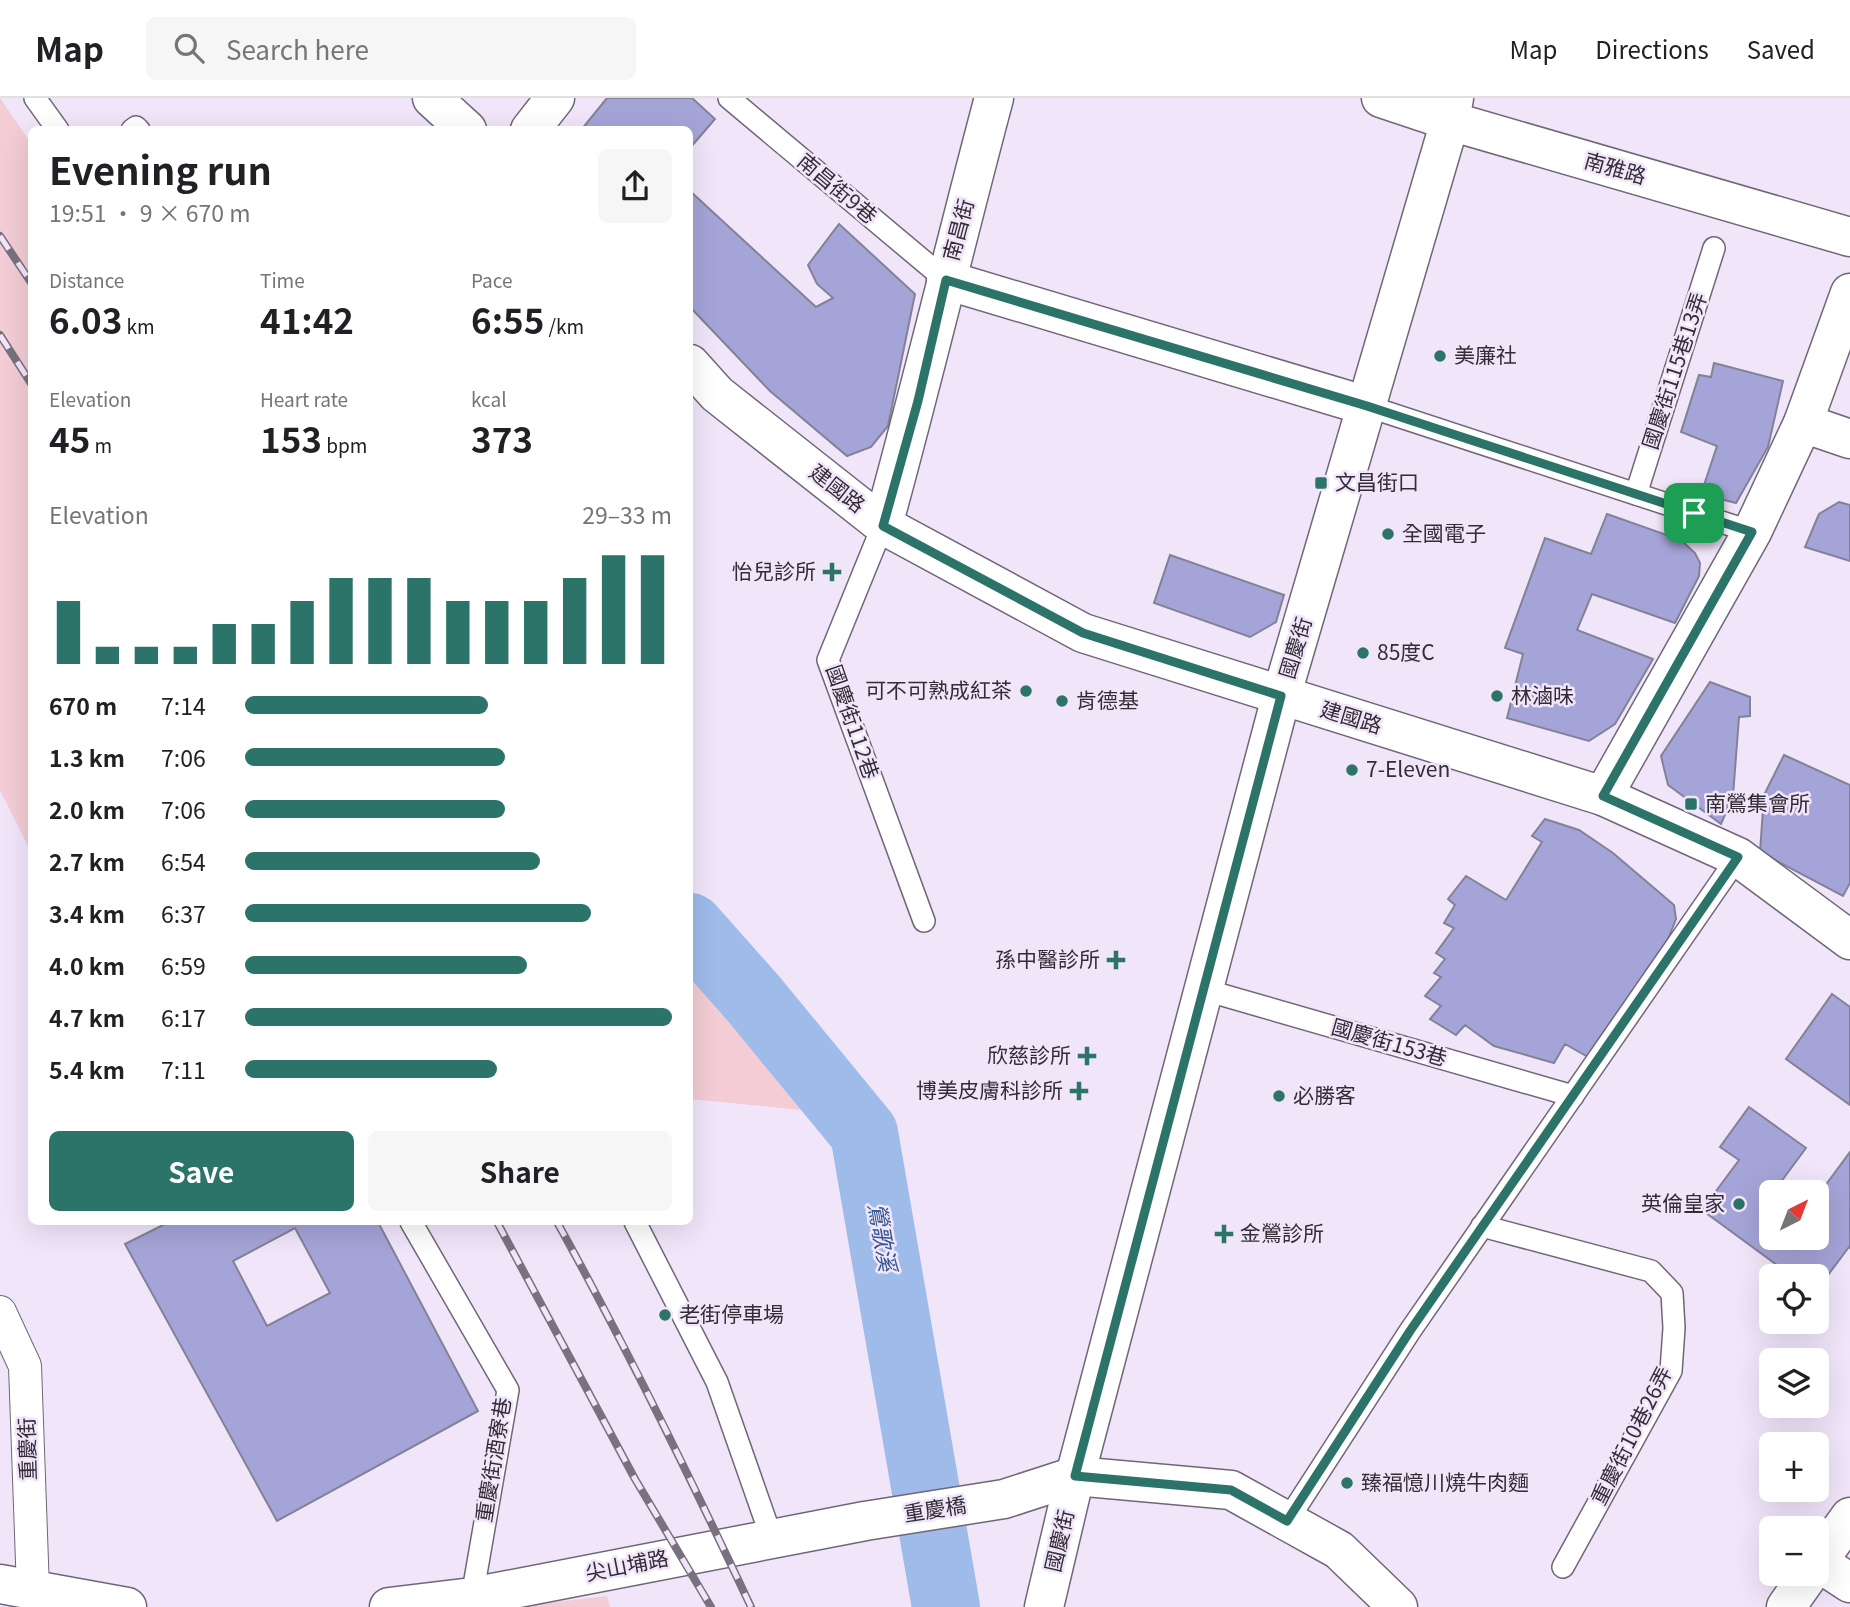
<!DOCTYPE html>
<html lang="en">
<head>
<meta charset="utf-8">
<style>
	:root { --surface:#fff; --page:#f6f6f6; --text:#202124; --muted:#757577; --line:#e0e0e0; --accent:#2c7369 }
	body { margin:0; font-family:Georgia,"Noto Sans TC",serif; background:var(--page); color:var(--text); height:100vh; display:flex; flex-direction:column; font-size:26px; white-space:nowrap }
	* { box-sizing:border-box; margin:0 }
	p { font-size:23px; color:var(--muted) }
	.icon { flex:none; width:38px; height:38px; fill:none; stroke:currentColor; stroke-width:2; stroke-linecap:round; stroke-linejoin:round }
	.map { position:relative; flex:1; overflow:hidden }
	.drawer { position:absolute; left:28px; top:28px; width:665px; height:1099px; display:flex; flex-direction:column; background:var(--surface); border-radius:10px; box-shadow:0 7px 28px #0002 }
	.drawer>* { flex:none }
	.needle { width:46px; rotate:42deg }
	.tools { position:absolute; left:1759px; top:1082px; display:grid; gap:14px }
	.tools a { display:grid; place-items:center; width:70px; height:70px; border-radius:10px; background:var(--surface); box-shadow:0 7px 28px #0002; font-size:35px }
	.pin { position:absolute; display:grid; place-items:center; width:60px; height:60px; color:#fff; margin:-30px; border-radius:14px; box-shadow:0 4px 10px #0006 }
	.round { display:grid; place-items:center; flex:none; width:74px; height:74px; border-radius:10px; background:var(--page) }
	.summary { display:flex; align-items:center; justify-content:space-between; height:119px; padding:0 21px }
	h1 { font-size:38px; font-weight:700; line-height:52px }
	.metrics { display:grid; grid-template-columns:repeat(3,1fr); gap:10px; height:119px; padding:7px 21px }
	.metrics div { display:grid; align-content:center }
	.metrics b { font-size:35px; font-weight:700 }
	.metrics small { font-size:19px; font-weight:400 }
	.metrics p { font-size:19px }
	.chart { height:196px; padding:14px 21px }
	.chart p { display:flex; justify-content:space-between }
	.chart svg { width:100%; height:126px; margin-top:7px; stroke:var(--accent); stroke-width:6 }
	.primary-button { display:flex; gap:14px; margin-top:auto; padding:14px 21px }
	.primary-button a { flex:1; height:80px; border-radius:10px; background:var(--accent); color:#fff; font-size:28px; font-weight:700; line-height:80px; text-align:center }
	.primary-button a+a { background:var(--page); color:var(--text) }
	ul { padding:0 21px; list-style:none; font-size:23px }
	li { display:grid; grid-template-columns:112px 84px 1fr; align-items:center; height:52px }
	li i { height:18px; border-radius:9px; background:var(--accent) }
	header { display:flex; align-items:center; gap:42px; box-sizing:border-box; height:98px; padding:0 35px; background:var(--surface); border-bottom:2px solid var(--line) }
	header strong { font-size:33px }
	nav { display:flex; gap:38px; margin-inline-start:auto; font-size:24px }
	.search { width:490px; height:63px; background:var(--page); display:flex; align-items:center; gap:18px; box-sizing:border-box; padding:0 24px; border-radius:10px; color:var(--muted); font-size:26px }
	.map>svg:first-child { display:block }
</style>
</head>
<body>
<header>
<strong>Map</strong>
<div class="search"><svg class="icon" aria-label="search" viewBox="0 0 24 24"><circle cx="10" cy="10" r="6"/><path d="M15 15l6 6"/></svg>Search here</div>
<nav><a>Map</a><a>Directions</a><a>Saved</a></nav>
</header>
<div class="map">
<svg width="1850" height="1509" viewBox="0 0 1850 1509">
	<rect width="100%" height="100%" fill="#f1e5fa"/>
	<g fill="#f3ccd5">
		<polygon points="0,0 32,47 31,754 0,692"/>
		<polygon points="690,866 822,1014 690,1001"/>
		<polygon points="607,1498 610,1509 514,1509"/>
	</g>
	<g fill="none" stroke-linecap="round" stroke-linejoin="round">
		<polyline stroke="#9ebbea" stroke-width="68" points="690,829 753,900 864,1035 946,1509"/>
	</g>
	<g fill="#a5a4d8" stroke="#828296" stroke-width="2" fill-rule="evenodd">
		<polygon points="607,0 692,0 715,21 690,50 690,32 581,32"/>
		<polygon points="690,93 816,209 833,200 817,186 808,167 839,126 915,196 888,328 871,349 847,358 770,293 690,209"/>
		<polygon points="1714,265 1783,283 1768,349 1736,405 1701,396 1717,348 1681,334 1699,277 1711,279"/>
		<polygon points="1839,404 1850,407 1850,463 1805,449 1819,416"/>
		<polygon points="1607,416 1681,442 1695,455 1700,465 1699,478 1675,525 1592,496 1577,532 1653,561 1615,626 1589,643 1507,620 1523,556 1505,550 1545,440 1591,456"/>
		<polygon points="1170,457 1284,497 1276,524 1250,539 1154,505"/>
		<polygon points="1710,584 1750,599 1750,618 1739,619 1733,698 1721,726 1668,687 1661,658"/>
		<polygon points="1784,657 1850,687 1850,785 1843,798 1760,754 1764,697"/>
		<polygon points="1545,721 1579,732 1613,755 1674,807 1676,821 1666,846 1588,959 1565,946 1554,965 1494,948 1465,927 1456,937 1430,921 1441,908 1425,898 1441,879 1434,875 1445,861 1436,855 1454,830 1444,825 1455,807 1448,801 1466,778 1506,802 1542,744 1532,738"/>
		<polygon points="1832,896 1850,909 1850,1007 1786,961"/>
		<polygon points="1749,1009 1806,1050 1775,1092 1777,1094 1771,1094 1771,1139 1816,1139 1816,1100 1850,1054 1850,1150 1849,1149 1816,1193 1816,1178 1792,1178 1702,1112 1739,1062 1720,1049"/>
		<path d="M169 1124H378L478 1313 277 1423 125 1146ZM295 1130 330 1195 267 1228 233 1163Z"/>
	</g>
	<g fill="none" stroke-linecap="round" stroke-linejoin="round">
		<defs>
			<g id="service">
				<polyline points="35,0 58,32"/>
				<polyline points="729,0 946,182"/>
				<polyline points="132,32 136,29 139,32"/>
				<polyline points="1367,308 1752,434"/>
				<polyline points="1636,396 1714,150"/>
				<polyline points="883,427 828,562 924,823"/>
				<polyline points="1205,892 1573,998"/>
				<polyline points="411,1124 508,1292 472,1499"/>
				<polyline points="635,1124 717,1284 772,1441"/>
				<polyline points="1482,1128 1651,1173 1672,1195 1674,1230 1671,1273 1563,1469"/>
				<polyline points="1287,1423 1410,1233 1738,759"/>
			</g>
			<polyline id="pedestrian" points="0,1214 25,1268 33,1492"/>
			<g id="minor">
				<polyline points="1381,0 1450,23 1850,139"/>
				<polyline points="530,32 555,0"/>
				<polyline points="946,182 1367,308"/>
				<polyline points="1803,325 1850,341"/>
				<path d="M883 427C922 286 956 142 994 0"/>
				<polyline points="1603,698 1752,434 1803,325 1850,195"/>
				<polyline points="1075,1378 1281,599"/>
				<polyline points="1818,1464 1850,1485"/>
			</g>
			<g id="tertiary">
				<polyline points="432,0 467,32"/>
				<polyline points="690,266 717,296 883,427 1083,535 1603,698 1738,759 1850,842"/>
				<polyline points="1281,599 1450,23 1454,0"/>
			</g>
			<g id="secondary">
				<polyline points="1816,1466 1850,1419"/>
				<polyline points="0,1486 127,1509"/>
				<polyline points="389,1509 472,1499 865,1423 1004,1401 1075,1378 1231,1392 1339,1452 1398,1509"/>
				<polyline points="1044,1509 1075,1378"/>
				<polyline points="1786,1509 1810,1475"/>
			</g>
		</defs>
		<use href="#service" stroke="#716678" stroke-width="24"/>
		<use href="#pedestrian" stroke="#716678" stroke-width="34"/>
		<use href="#minor" stroke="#716678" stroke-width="41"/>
		<use href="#tertiary" stroke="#716678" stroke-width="41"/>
		<use href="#secondary" stroke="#716678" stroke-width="41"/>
		<use href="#service" stroke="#fff" stroke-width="21"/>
		<use href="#pedestrian" stroke="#fff" stroke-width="32"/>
		<use href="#minor" stroke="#fff" stroke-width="38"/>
		<use href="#tertiary" stroke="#fff" stroke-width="38"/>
		<use href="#secondary" stroke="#fff" stroke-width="38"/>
		<defs>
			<g id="rail">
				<polyline points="0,138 32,186"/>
				<polyline points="0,237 32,287"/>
				<polyline points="497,1124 635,1381 711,1509"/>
				<path d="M557 1124C627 1250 690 1379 751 1509"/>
			</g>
		</defs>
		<use href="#rail" stroke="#78717e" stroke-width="8"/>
		<use href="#rail" stroke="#f1e5fa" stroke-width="5" stroke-dasharray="16" stroke-linecap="butt"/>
	</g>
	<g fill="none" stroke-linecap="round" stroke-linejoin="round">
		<defs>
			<polygon id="route" points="946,182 1367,308 1752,434 1603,698 1738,759 1410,1233 1287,1423 1231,1392 1075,1378 1281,598 1083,535 883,428 918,303"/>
		</defs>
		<use href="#route" stroke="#fff" stroke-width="14"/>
		<use href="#route" stroke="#2c7369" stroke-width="9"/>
	</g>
	<g fill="#2c7369" stroke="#f1e5fa" stroke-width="2.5">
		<circle cx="1440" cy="258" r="7"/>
		<rect x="1314" y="378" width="14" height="14" rx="3.5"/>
		<circle cx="1388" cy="436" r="7"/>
		<path d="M828.5 463.5h7v7h7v7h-7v7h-7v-7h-7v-7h7z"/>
		<circle cx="1363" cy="555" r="7"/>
		<circle cx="1026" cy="593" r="7"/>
		<circle cx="1497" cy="598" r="7"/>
		<circle cx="1062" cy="603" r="7"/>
		<circle cx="1352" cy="672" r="7"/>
		<rect x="1684" y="699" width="14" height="14" rx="3.5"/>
		<path d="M1112.5 851.5h7v7h7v7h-7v7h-7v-7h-7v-7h7z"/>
		<path d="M1083.5 947.5h7v7h7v7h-7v7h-7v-7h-7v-7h7z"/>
		<path d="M1075.5 982.5h7v7h7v7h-7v7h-7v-7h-7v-7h7z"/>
		<circle cx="1279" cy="998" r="7"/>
		<circle cx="1739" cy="1106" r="7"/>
		<path d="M1220.5 1125.5h7v7h7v7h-7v7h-7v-7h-7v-7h7z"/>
		<circle cx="665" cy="1217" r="7"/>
		<circle cx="1347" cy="1385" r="7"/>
	</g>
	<g text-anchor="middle" stroke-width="5" stroke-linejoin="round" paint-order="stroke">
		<g font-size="21" fill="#312d35" stroke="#f1e5fa">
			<text transform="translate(1615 71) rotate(16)" y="7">南雅路</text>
			<text transform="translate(837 91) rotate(40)" y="7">南昌街9巷</text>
			<text transform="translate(959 132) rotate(-75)" y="7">南昌街</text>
			<text transform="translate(1675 273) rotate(-72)" y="7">國慶街115巷13弄</text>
			<text transform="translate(837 391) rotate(38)" y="7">建國路</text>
			<text transform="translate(1296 550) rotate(-73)" y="7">國慶街</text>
			<text transform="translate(1351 620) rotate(17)" y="7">建國路</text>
			<text transform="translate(852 624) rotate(71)" y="7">國慶街112巷</text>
			<text transform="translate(1389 945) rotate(16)" y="7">國慶街153巷</text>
			<text transform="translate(1632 1338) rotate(-63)" y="7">重慶街10巷26弄</text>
			<text transform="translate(28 1351) rotate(-92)" y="7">重慶街</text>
			<text transform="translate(494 1362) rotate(-81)" y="7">重慶街酒寮巷</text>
			<text transform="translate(935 1412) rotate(-9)" y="7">重慶橋</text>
			<text transform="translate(1060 1443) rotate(-77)" y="7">國慶街</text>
			<text transform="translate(627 1468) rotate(-11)" y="7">尖山埔路</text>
		</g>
		<g font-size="21" fill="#312d35" stroke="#f1e5fa" text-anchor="start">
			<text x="1454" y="265">美廉社</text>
			<text x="1335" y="392">文昌街口</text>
			<text x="1402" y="443">全國電子</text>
			<text x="816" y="481" text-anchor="end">怡兒診所</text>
			<text x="1377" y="562">85度C</text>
			<text x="1012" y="600" text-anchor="end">可不可熟成紅茶</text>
			<text x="1511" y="605">林滷味</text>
			<text x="1076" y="610">肯德基</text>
			<text x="1366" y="679">7-Eleven</text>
			<text x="1705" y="713">南鶯集會所</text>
			<text x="1100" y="869" text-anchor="end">孫中醫診所</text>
			<text x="1071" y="965" text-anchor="end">欣慈診所</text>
			<text x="1063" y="1000" text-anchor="end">博美皮膚科診所</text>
			<text x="1293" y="1005">必勝客</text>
			<text x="1725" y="1113" text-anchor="end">英倫皇家</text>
			<text x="1240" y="1143">金鶯診所</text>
			<text x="679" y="1224">老街停車場</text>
			<text x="1361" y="1392">臻福憶川燒牛肉麵</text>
		</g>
		<g font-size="23" font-style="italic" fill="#325690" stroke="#f1e5fa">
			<text transform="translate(882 1139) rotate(80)" y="8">鶯歌溪</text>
		</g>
	</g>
</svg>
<div class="tools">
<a><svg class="needle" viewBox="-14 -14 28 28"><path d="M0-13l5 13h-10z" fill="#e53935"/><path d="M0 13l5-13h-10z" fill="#757577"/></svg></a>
<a><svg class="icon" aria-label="locate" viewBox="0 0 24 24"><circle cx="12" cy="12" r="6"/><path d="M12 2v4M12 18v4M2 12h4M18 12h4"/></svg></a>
<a><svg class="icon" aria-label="layers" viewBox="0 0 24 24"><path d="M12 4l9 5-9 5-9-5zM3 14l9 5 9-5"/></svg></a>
<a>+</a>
<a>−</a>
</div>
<div class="pin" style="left:1694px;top:415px;background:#1e9e55"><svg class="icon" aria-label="arrive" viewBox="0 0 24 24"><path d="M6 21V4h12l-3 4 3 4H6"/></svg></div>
<section class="drawer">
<div class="summary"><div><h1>Evening run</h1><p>19:51 · 9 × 670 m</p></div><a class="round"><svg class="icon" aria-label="share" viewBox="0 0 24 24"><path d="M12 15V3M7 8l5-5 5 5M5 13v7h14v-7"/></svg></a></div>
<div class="metrics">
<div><p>Distance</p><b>6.03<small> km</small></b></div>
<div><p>Time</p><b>41:42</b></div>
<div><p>Pace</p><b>6:55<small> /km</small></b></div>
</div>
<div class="metrics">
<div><p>Elevation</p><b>45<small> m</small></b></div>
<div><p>Heart rate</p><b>153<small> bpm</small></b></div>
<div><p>kcal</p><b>373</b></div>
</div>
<div class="chart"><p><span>Elevation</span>29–33 m</p>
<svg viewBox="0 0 160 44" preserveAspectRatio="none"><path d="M5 44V22M15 44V38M25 44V38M35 44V38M45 44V30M55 44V30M65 44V22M75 44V14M85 44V14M95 44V14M105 44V22M115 44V22M125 44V22M135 44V14M145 44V6M155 44V6"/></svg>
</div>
<ul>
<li><b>670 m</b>7:14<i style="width:57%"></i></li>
<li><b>1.3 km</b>7:06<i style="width:61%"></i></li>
<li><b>2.0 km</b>7:06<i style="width:61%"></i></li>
<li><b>2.7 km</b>6:54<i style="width:69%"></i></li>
<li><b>3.4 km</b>6:37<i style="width:81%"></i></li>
<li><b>4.0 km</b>6:59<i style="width:66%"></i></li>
<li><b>4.7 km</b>6:17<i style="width:100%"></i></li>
<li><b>5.4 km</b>7:11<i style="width:59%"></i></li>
</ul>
<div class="primary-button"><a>Save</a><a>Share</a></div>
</section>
</div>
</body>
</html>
